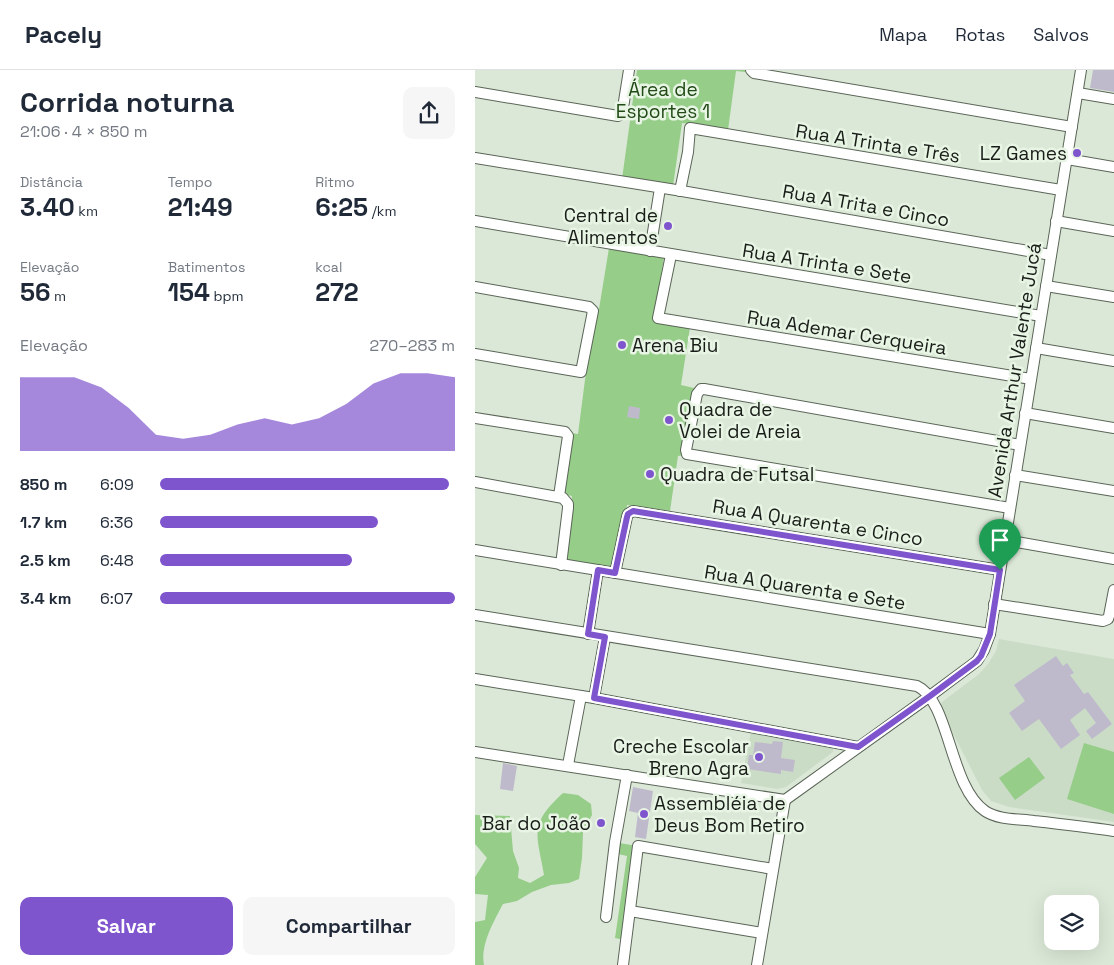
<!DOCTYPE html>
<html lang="pt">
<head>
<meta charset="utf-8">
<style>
	:root { --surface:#fff; --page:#f6f6f7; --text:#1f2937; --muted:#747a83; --line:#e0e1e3; --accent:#7f55ce }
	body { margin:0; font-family:"Space Grotesk",sans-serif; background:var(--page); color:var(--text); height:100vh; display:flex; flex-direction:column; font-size:19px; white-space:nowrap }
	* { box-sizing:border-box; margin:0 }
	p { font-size:16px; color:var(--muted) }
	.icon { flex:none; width:28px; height:28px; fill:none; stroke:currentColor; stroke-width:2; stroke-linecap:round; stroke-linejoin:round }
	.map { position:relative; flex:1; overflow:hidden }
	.side { display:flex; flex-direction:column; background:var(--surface); width:475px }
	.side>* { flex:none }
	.fabs { position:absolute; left:569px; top:825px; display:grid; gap:10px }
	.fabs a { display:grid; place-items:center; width:55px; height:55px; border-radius:10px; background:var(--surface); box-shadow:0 5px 20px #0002; font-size:25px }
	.pin { position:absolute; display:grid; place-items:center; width:42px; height:42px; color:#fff; margin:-51px -21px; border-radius:50% 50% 50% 0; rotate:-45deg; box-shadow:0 0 5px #0007 }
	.pin .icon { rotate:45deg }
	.round { display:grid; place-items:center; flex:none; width:52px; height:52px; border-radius:10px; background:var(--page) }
	.overview { display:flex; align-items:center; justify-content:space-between; height:85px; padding:0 20px }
	h1 { font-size:28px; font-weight:800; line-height:38px }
	.metrics { display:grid; grid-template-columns:repeat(3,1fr); gap:8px; height:85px; padding:5px 20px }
	.metrics div { display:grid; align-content:center }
	.metrics b { font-size:25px; font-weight:800 }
	.metrics small { font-size:14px; font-weight:400 }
	.metrics p { font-size:14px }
	.chart { height:140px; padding:10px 20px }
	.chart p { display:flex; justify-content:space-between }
	.chart svg { width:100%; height:90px; margin-top:5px; fill:var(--accent); opacity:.7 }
	.primary-button { display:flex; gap:10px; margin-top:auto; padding:10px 20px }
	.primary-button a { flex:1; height:58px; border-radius:10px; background:var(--accent); color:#fff; font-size:20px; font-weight:800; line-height:58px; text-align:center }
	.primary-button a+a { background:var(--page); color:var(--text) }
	ul { padding:0 20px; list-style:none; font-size:16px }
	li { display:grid; grid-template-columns:80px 60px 1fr; align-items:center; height:38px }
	li i { height:12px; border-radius:6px; background:var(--accent) }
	header { display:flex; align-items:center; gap:30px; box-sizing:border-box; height:70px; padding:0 25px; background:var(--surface); border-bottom:1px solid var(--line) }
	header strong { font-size:24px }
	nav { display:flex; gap:28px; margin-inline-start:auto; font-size:18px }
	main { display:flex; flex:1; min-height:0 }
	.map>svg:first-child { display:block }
</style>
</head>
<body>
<header>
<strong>Pacely</strong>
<nav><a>Mapa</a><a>Rotas</a><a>Salvos</a></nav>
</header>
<main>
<section class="side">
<div class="overview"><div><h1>Corrida noturna</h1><p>21:06 · 4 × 850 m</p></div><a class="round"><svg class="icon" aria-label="share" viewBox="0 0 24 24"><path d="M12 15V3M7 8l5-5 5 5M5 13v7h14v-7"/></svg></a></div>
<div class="metrics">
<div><p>Distância</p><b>3.40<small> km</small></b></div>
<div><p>Tempo</p><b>21:49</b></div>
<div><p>Ritmo</p><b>6:25<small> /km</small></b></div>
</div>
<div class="metrics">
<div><p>Elevação</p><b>56<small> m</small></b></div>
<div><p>Batimentos</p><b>154<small> bpm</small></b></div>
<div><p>kcal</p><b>272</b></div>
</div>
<div class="chart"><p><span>Elevação</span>270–283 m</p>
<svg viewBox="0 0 160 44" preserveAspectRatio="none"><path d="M0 44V8L10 8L20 8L30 13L40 23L50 36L60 38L70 36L80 31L90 28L100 31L110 28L120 21L130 11L140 6L150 6L160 8V44z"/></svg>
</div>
<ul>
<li><b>850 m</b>6:09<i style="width:98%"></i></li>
<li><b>1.7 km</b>6:36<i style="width:74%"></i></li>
<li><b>2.5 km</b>6:48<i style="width:65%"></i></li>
<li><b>3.4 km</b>6:07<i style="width:100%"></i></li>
</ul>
<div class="primary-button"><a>Salvar</a><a>Compartilhar</a></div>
</section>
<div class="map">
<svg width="639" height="895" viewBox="0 0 639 895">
	<rect width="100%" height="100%" fill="#dbe8d7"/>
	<g fill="#cadcc6">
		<polygon points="524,569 639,589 639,752 534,737 516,731 507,720 465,638 467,632 504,604 513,594 521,581"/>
		<polygon points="276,661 358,678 358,682 311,717 302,719 266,713"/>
	</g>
	<g fill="#96cd89">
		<polygon points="162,0 270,0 270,2 261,1 253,60 207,53 198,116 147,109"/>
		<polygon points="134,178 189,187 179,251 215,257 206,315 219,318 209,385 203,386 195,441 152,435 143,502 87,493 97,426 87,424 96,363 103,364 111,302 106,299 116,238 124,239"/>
		<polygon points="609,673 639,682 639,744 592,729"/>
		<polygon points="554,687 570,708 540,730 524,708"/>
		<path d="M88 723 103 725 116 734 117 745 108 762 107 788 104 809 94 813 76 815 57 822 42 831 28 834C19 851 5 875 9 895H0V852L10 850 13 825 0 824V807L12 788 0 774V745L35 746 38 781 44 798 43 808 55 813 69 805C62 764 53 755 88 723Z"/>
		<polygon points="144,773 163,776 150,870 140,868 152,786 143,784"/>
	</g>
	<g fill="#bebacc">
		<polygon points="618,0 639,0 639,22 615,18"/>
		<polygon points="154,336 165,338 164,349 152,347"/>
		<polygon points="581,586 588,596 592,593 599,603 595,605 609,624 613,622 637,654 617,669 611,661 621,653 610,638 595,650 605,665 586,679 564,649 547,661 534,643 550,631 539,615"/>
		<polygon points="298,671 308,672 306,688 320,690 318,702 306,700 306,704 272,699 274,685 278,685 280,672 297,674"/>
		<polygon points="28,693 42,696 38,721 25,719"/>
		<polygon points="158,717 178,721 171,769 160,767 163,743 154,741"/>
	</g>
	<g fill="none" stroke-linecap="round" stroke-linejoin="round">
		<defs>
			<g id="minor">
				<polyline points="276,0 279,3 597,57"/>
				<polyline points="0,22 143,46 147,44 154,0"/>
				<polyline points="603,23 639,29"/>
				<polyline points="0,88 201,120 576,185"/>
				<polyline points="592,89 639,97"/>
				<polyline points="205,121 213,82 215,58 586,120"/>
				<polyline points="0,151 566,246"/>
				<polyline points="581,151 639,161"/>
				<polyline points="175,181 185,118"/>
				<polyline points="196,185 183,248 556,309"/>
				<polyline points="571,216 639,227"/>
				<polyline points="0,217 114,237 118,241 106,302 0,284"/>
				<polyline points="561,278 639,291"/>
				<polyline points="550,343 639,358"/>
				<polyline points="0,348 90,362 93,366 84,426"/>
				<polyline points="540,405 639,421"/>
				<polyline points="0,412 88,428 93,434 93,438 86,495"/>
				<polyline points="535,438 212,384 211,380 222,324 226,319 229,319 545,375"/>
				<polyline points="530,470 639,489"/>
				<polyline points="0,480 515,564"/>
				<polyline points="140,503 152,447 153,444 158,441 525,500"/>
				<polyline points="519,534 628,551 633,549 634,546 639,520"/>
				<path d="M0 545 442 616C475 631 474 716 510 741 523 750 545 749 559 751 586 754 612 757 639 761"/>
				<polyline points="113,564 123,500"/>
				<polyline points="0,609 119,628 383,677"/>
				<polyline points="119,628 130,567"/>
				<polyline points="0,682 310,730 455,626 502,591 509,580 515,564 606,0"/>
				<polyline points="93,695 106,626"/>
				<polyline points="155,841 287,863"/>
				<polyline points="131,847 140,772 152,705"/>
				<polyline points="148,895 163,776 298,799"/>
				<polyline points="282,895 310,730"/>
			</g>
		</defs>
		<use href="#minor" stroke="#5a6557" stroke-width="12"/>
		<use href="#minor" stroke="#fff" stroke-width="10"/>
	</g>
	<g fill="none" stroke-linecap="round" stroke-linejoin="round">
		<defs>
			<polygon id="route" points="158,441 525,500 515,564 506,586 502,591 455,626 383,677 119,628 130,567 113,564 123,500 140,503 152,447 153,444"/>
		</defs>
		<use href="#route" stroke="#fff" stroke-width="10"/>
		<use href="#route" stroke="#7f55ce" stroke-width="6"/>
	</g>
	<g fill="#7f55ce" stroke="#e8f5e5" stroke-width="2">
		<circle cx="602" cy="83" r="5"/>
		<circle cx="193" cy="156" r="5"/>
		<circle cx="147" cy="275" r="5"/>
		<circle cx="194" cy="350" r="5"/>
		<circle cx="175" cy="404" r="5"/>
		<circle cx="284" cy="687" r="5"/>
		<circle cx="169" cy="744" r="5"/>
		<circle cx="126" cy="753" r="5"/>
	</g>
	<g text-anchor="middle" stroke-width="5" stroke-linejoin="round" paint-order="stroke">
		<g font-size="19" fill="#214a16" stroke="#e8f5e5">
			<text x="188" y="26">Área de<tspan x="188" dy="22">Esportes 1</tspan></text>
		</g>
		<g font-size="19" fill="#191d18" stroke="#e8f5e5">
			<text transform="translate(403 73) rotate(9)" y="7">Rua A Trinta e Três</text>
			<text transform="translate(391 135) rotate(10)" y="7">Rua A Trita e Cinco</text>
			<text transform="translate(352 193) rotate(9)" y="7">Rua A Trinta e Sete</text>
			<text transform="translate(372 262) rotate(9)" y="7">Rua Ademar Cerqueira</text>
			<text transform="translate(539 300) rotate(-81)" y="7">Avenida Arthur Valente Jucá</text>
			<text transform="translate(343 452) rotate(9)" y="7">Rua A Quarenta e Cinco</text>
			<text transform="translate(330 517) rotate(9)" y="7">Rua A Quarenta e Sete</text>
		</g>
		<g font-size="19" fill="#191d18" stroke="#e8f5e5" text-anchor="end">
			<text x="592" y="90">LZ Games</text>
			<text x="183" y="152">Central de<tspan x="183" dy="22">Alimentos</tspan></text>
			<text x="157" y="282" text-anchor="start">Arena Biu</text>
			<text x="204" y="346" text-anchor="start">Quadra de<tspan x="204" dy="22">Volei de Areia</tspan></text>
			<text x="185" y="411" text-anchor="start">Quadra de Futsal</text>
			<text x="274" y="683">Creche Escolar<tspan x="274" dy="22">Breno Agra</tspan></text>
			<text x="179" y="740" text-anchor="start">Assembléia de<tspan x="179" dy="22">Deus Bom Retiro</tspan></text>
			<text x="116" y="760">Bar do João</text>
		</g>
	</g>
</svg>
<div class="fabs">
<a><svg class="icon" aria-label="layers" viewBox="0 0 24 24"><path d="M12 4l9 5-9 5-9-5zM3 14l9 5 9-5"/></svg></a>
</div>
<div class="pin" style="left:525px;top:500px;background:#1e9e55"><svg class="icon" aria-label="arrive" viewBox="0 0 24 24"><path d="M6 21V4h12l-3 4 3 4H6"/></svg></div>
</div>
</main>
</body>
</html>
